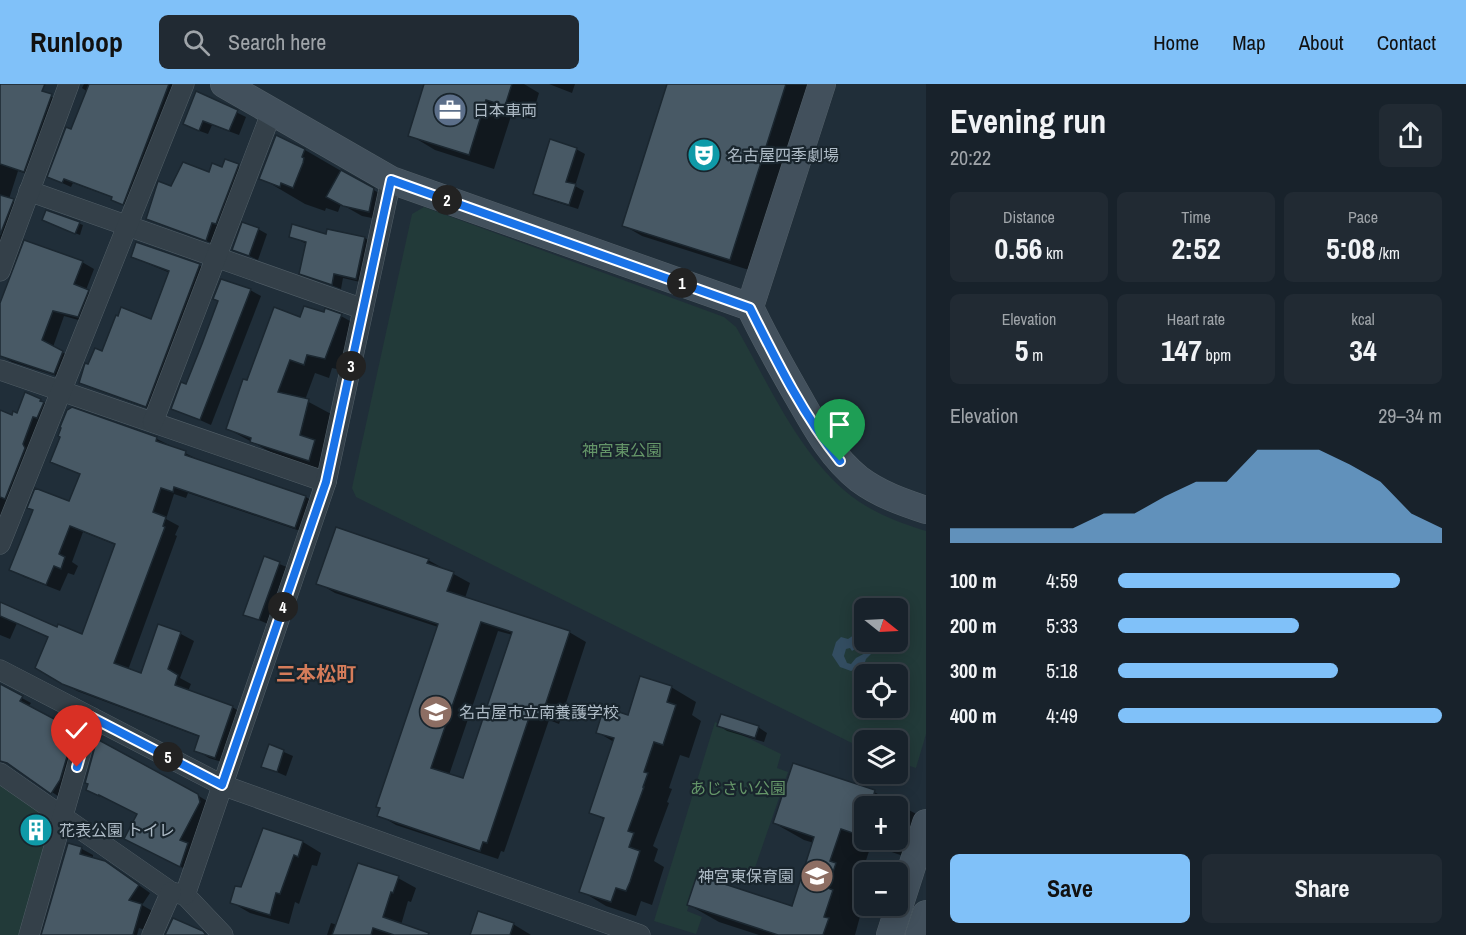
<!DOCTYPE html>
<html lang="en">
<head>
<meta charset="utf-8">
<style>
	:root { --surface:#18222b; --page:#212a33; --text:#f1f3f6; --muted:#9fa4a9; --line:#363f47; --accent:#80c1f9 }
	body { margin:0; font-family:"Archivo Narrow","Noto Sans JP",sans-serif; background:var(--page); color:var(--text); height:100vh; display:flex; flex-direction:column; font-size:22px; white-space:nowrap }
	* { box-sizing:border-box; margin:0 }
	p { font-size:20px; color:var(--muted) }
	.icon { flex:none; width:33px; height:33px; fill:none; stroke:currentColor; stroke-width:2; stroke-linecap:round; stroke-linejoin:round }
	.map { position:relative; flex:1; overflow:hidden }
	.sheet { display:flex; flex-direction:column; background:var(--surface); width:540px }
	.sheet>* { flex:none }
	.needle { width:39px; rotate:108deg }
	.fabs { position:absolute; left:854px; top:514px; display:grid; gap:12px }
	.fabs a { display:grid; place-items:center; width:54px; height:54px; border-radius:9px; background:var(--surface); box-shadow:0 3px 15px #0003,0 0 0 2px var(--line); font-size:30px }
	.pin { position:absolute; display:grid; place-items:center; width:51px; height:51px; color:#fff; margin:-62px -26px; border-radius:50% 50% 50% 0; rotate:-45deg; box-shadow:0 0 6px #0007 }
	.pin .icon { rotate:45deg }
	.km { position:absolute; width:30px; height:30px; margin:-15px; border-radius:50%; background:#222; color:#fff; font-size:16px; line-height:30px; text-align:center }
	.round { display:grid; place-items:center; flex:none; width:63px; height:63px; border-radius:9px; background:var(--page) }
	.head { display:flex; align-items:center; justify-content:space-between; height:102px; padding:0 24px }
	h1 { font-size:33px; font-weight:800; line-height:45px }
	.metrics { display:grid; grid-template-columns:repeat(3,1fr); gap:9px; height:102px; padding:6px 24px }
	.metrics div { display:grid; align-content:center; border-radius:9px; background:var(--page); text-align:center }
	.metrics b { font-size:30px; font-weight:800 }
	.metrics small { font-size:16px; font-weight:400 }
	.metrics p { font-size:16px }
	.chart { height:168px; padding:12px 24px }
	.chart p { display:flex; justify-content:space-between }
	.chart svg { width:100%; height:108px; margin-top:6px; fill:var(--accent); opacity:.7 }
	.action { display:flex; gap:12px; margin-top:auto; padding:12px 24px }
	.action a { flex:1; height:69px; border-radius:9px; background:var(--accent); color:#111; font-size:24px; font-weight:800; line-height:69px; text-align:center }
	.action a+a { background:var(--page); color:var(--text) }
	ul { padding:0 24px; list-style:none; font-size:20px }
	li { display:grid; grid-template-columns:96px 72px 1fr; align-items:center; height:45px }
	li i { height:15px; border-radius:8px; background:var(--accent) }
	header { display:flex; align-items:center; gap:36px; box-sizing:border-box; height:84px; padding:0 30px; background:var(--accent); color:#111 }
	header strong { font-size:28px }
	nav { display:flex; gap:33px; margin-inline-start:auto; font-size:21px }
	.search { width:420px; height:54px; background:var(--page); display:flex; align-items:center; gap:15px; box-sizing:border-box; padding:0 21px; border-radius:9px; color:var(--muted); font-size:22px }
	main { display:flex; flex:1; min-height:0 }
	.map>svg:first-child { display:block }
</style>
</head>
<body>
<header>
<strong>Runloop</strong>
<div class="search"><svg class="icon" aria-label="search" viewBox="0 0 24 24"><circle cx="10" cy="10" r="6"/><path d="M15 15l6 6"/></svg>Search here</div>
<nav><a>Home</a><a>Map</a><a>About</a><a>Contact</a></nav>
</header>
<main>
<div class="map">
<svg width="926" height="851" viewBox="0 0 926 851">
	<rect width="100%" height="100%" fill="#202e39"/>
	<g fill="#223a39" fill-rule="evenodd">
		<path d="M424 123 724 233 736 243C767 297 797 366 845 407 868 427 897 438 926 447V650L916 684 897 678V657H864V665L356 413 352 404 412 130ZM864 525H897V558H864ZM864 591H897V624H864Z"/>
		<polygon points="715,638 781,670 777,684 788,688 749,801 701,785 687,827 702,833 696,850 654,837"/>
		<polygon points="0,698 51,734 53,739 21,851 0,851"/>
	</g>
	<polygon fill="#334d61" points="857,549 861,550 864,559 852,567 850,564 846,565 844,572 847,579 851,580 856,574 871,566 874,567 866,575 864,581 851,587 840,583 832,571 836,558 841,553 848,555"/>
	<g fill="#0007" fill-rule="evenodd">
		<polygon points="0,0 23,0 63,18 36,93 18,87 9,115 24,123 0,164"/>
		<polygon points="84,0 179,0 132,125 114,114 73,99 71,103 49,93 72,47 88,8 82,4"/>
		<polygon points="426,0 524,0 539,9 531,35 512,29 494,85 435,66 410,51"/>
		<polygon points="549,0 575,0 572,9"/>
		<polygon points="668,0 808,1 749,186 642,152 623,141"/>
		<polygon points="197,9 246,33 239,51 212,41 208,50 194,45"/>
		<polygon points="277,53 305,66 391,116 387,137 362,132 341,120 338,128 326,124 325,127 305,120 261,94"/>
		<polygon points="576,65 585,70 575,102 584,107 578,125 544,114 535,109"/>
		<polygon points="238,82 246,86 214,160 147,135 172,104 223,84"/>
		<polygon points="47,128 83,141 80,151 48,138"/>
		<polygon points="258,145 267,150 258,176 234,165"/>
		<polygon points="290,152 327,152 365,154 373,159 364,199 343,194 341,205 301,189 307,160"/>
		<polygon points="132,173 199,181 208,187 155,327 89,303 80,298 89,282 103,269 152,237 170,189"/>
		<polygon points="82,178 94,185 86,206 100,214 89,239 64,232 53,263 74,275 66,295 12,278 1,272 0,217 2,217"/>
		<polygon points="250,206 261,212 211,341 173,324"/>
		<polygon points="325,230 341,232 366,246 350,288 332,284 329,294 315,289 305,316 333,331 334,390 276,371 228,345 301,235"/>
		<polygon points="40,316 53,324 0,455 0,328 13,332"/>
		<polygon points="157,355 199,376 306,413 319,421 309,450 188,409 186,414 174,410 166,435 179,442 175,451 177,452 128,586 142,591 159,542 181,550 194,557 180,594 191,600 188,607 232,623 246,631 228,680 209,674 196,666 200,653 77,607 37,584 49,554 17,539 10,555 0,551 0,519 58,545 83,552 116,461 83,448 72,478 78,482 74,491 68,489 60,507 24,493 11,486 70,419 81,391 52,377"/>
		<polygon points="265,474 289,484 268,540 245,530"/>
		<path d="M428 476 470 499 465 514 569 548 586 558 559 640 549 636 504 768 501 767 498 775 396 741 379 731 438 543 335 509 318 499ZM498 547 513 551 464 696 449 691Z"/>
		<polygon points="0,602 31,619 28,623 83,652 61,714 0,674"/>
		<polygon points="671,603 696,618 692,631 701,637 689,674 680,671 669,704 672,705 667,718 669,719 653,762 658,765 654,777 664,783 652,821 641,817 636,832 606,822 581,807 605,736 591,728 614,658 597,648 629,632"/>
		<polygon points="718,641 758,643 767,649 764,658 727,647"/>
		<polygon points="270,662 293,672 286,692 263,682"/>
		<polygon points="88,706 197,711 214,721 197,791 143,764 139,730"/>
		<path d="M874 708 926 735 918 777 871 761 860 795 864 797V801L857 822 862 825 855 851H759L719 838 689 821 793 824 814 759 804 756 774 739ZM864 723H897V756H864Z"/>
		<polygon points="264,746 303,758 321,769 317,782 312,781 299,820 295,818 289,840 250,829 231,818 242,805"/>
		<polygon points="69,761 82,765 93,771 93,775 105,778 118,786 150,809 142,821 154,828 148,847 139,844 137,851 42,851"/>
		<polygon points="398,794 416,804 411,818 408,817 401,841 424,851 327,851 331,839 337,841"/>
		<polygon points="513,840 531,851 472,851"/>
	</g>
	<g fill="#485965" stroke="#1b2730" stroke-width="1.5" fill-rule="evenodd">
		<polygon points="0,0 45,0 42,7 52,10 24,88 0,80"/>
		<polygon points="89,0 169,0 123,121 111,116 112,113 64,95 62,99 47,93 66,43 71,45"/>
		<polygon points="424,0 512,0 505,22 486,16 469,71 408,52"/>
		<polygon points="667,0 786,0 730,176 622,142"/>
		<polygon points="196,7 238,26 229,47 203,37 199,47 183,40"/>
		<polygon points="276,51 305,65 302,73 304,74 303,79 293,104 281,99 280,103 259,95"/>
		<polygon points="550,55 577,64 566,98 576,100 569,121 533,110"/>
		<polygon points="225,75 239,80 216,140 212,139 206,157 146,135 158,97 171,102 183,78 209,88 212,79 222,83"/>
		<polygon points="341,86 374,104 369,128 343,122 326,113"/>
		<polygon points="0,111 14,115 0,151"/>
		<polygon points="46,126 80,138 75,150 42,136"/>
		<polygon points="242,138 259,144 249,172 232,166"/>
		<polygon points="292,140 326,150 327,145 365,153 356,195 334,190 332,201 299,190 306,158 289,153"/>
		<polygon points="24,156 83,177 74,200 89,206 78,233 53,227 42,256 63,267 54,290 0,272 0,219"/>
		<polygon points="136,158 200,180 146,323 79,299 85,279 88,280 95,264 102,267 116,231 118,232 121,223 151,235 169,187 131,173"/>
		<polygon points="221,195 251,205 200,336 171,325 181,298 186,300 202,260 218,217 213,215"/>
		<polygon points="304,222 324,228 325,224 342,230 325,275 307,271 304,281 290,276 278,308 309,315 300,351 315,356 309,377 250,358 251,354 226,345 243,295 247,296 274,223 300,233"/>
		<polygon points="25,308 41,315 40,317 44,318 37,334 33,333 23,360 25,364 5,415 0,413 0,326 12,331 13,327 17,329"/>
		<polygon points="72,323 157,353 156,357 186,367 185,371 306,412 295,444 174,403 173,408 161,404 153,428 166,433 163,442 165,443 114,579 141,589 158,540 181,548 168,585 178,591 175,601 233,622 215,674 194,667 199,652 62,600 35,584 48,553 0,532 0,518 57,543 58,540 82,550 115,460 70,442 59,470 65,473 61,485 54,482 46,501 9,486 33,426 27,424 35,404 69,417 80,390 50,378 60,353 58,352 61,344 60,343 67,326"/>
		<path d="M336 443 429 475 427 479 454 488 447 507 570 547 542 631 531 628 487 759 483 758 480 767 377 732 380 724 376 723 438 540 316 500ZM481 538 512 548 463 694 431 684Z"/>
		<polygon points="264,472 280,478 259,536 243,531"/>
		<polygon points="640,592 672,602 667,618 676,621 663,661 654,658 644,688 648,689 643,703 644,703 628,747 634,749 629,763 640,767 630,798 626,807 616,804 611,818 579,808 604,734 589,729 614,654 596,649 604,623 628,631"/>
		<polygon points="0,600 23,612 20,617 75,646 60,696 51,710 7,679 0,677"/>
		<polygon points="721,630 759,642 755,654 717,642"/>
		<polygon points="97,655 198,710 200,718 180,756 188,759 180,783 124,755 137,730 99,711 99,712 86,706 88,700 85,699"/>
		<polygon points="269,660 284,666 277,688 261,683"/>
		<polygon points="793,679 875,706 874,710 905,721 904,723 864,723 864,753 841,745 830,777 836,779 828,804 833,806 824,833 829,834 823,851 778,851 687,821 697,791 792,822 814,753 773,739"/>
		<polygon points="263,744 303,757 298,773 294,771 280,810 276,809 270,831 230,819 235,802 241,803"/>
		<polygon points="68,759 82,763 80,770 105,777 139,801 129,816 142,820 133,851 41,851"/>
		<polygon points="358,779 399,792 393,809 391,808 383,833 429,849 428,851 394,851 373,844 371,851 332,851"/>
		<polygon points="478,827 514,839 510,851 470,851"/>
		<polygon points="173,834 203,847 206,851 165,851"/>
	</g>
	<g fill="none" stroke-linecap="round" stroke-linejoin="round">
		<defs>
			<g id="street">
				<polyline points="29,107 363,225"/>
				<polyline points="0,187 69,0"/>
				<polyline points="0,286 326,398"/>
				<polyline points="153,338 272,27"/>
				<polyline points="0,460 184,0"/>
				<polyline points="0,586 222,701 640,851"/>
				<polyline points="0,689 171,808 185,811 223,851"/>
				<polyline points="185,811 326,398 391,96"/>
				<polyline points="29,851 91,633"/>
				<polyline points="152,851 171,808"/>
			</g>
			<g id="secondary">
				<path d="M224 0 391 96 750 223C764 253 780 281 796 309 814 340 830 372 859 395 879 410 902 418 926 426"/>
				<polyline points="750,223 822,0"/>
				<polyline points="890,851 926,739"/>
				<polyline points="919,851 926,830"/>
			</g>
		</defs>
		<use href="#street" stroke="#515e67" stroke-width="21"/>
		<use href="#secondary" stroke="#515e67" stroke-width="28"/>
		<use href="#street" stroke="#344049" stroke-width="20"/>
		<use href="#secondary" stroke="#42505c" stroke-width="27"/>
	</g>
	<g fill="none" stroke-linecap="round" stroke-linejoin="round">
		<defs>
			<path id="route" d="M77 683 91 633 222 701 326 398 391 96 750 224C776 276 803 331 840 377"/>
		</defs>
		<use href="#route" stroke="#fff" stroke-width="12"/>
		<use href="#route" stroke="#1a73e8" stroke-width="8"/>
	</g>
	<defs>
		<symbol id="office-disc" viewBox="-11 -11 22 22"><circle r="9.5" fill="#5c6f8a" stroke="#19252d"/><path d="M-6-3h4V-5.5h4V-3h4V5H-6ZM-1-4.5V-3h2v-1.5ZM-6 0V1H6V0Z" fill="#fff"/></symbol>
		<symbol id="theatre-disc" viewBox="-11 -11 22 22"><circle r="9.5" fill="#0f9aa8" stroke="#19252d"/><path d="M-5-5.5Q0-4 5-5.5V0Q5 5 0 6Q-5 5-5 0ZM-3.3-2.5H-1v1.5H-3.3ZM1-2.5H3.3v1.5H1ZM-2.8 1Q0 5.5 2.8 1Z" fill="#fff"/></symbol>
		<symbol id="school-disc" viewBox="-11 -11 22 22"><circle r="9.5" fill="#8d6e63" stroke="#19252d"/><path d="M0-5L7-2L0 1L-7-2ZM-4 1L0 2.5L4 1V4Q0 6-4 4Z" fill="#fff"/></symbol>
		<symbol id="building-disc" viewBox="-11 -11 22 22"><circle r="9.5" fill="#0f9aa8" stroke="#19252d"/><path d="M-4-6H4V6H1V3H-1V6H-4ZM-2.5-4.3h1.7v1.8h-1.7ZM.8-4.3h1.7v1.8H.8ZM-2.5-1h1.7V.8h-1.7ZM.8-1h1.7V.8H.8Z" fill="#fff"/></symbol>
	</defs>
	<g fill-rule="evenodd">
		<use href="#office-disc" x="431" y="7" width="38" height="38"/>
		<use href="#theatre-disc" x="685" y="52" width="38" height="38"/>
		<use href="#school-disc" x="417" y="609" width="38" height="38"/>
		<use href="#building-disc" x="17" y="727" width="38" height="38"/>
		<use href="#school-disc" x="798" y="773" width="38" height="38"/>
	</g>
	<g text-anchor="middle" stroke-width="4.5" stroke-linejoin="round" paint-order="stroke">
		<g font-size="16" fill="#aebbc6" stroke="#19252d" text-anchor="start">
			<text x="473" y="32">日本車両</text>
			<text x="727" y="77">名古屋四季劇場</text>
			<text x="459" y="634">名古屋市立南養護学校</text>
			<text x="59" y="752">花表公園 トイレ</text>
			<text x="794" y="798" text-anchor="end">神宮東保育園</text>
		</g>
		<g font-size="16" fill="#659669" stroke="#19252d">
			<text x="622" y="372">神宮東公園</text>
			<text x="738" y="710">あじさい公園</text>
		</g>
		<g font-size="20" font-weight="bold" fill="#d57c5a" stroke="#19252d">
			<text x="316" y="597">三本松町</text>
		</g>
	</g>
</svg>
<div class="fabs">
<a><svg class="needle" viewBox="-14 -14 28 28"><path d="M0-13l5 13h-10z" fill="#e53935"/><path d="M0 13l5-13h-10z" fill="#9fa4a9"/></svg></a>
<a><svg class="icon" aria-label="locate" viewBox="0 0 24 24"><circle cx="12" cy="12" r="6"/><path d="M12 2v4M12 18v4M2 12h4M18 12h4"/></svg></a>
<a><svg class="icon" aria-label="layers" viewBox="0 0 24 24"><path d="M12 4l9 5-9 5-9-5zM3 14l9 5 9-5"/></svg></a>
<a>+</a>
<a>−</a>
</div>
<div class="pin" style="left:840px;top:377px;background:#1e9e55"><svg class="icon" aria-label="arrive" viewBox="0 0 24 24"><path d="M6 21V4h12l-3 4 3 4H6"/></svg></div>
<div class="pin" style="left:77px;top:683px;background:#d93025"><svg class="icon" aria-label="check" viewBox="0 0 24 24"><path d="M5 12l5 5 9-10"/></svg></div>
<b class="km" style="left:682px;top:199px">1</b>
<b class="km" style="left:447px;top:116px">2</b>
<b class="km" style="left:351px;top:282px">3</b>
<b class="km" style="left:283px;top:523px">4</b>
<b class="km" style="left:168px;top:673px">5</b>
</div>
<section class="sheet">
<div class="head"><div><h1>Evening run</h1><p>20:22</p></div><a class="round"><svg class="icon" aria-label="share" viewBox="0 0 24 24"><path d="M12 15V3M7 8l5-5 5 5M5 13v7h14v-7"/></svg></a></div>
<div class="metrics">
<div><p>Distance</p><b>0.56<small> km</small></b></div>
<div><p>Time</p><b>2:52</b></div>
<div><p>Pace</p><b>5:08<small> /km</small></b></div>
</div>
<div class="metrics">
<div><p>Elevation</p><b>5<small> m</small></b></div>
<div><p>Heart rate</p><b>147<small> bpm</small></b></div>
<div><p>kcal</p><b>34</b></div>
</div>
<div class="chart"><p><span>Elevation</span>29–34 m</p>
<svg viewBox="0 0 160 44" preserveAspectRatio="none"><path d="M0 44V38L10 38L20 38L30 38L40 38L50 32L60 32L70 25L80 19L90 19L100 6L110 6L120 6L130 12L140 19L150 32L160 38V44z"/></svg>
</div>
<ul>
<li><b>100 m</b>4:59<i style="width:87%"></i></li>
<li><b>200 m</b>5:33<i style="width:56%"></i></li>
<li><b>300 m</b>5:18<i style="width:68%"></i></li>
<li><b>400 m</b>4:49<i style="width:100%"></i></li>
</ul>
<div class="action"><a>Save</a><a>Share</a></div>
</section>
</main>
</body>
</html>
